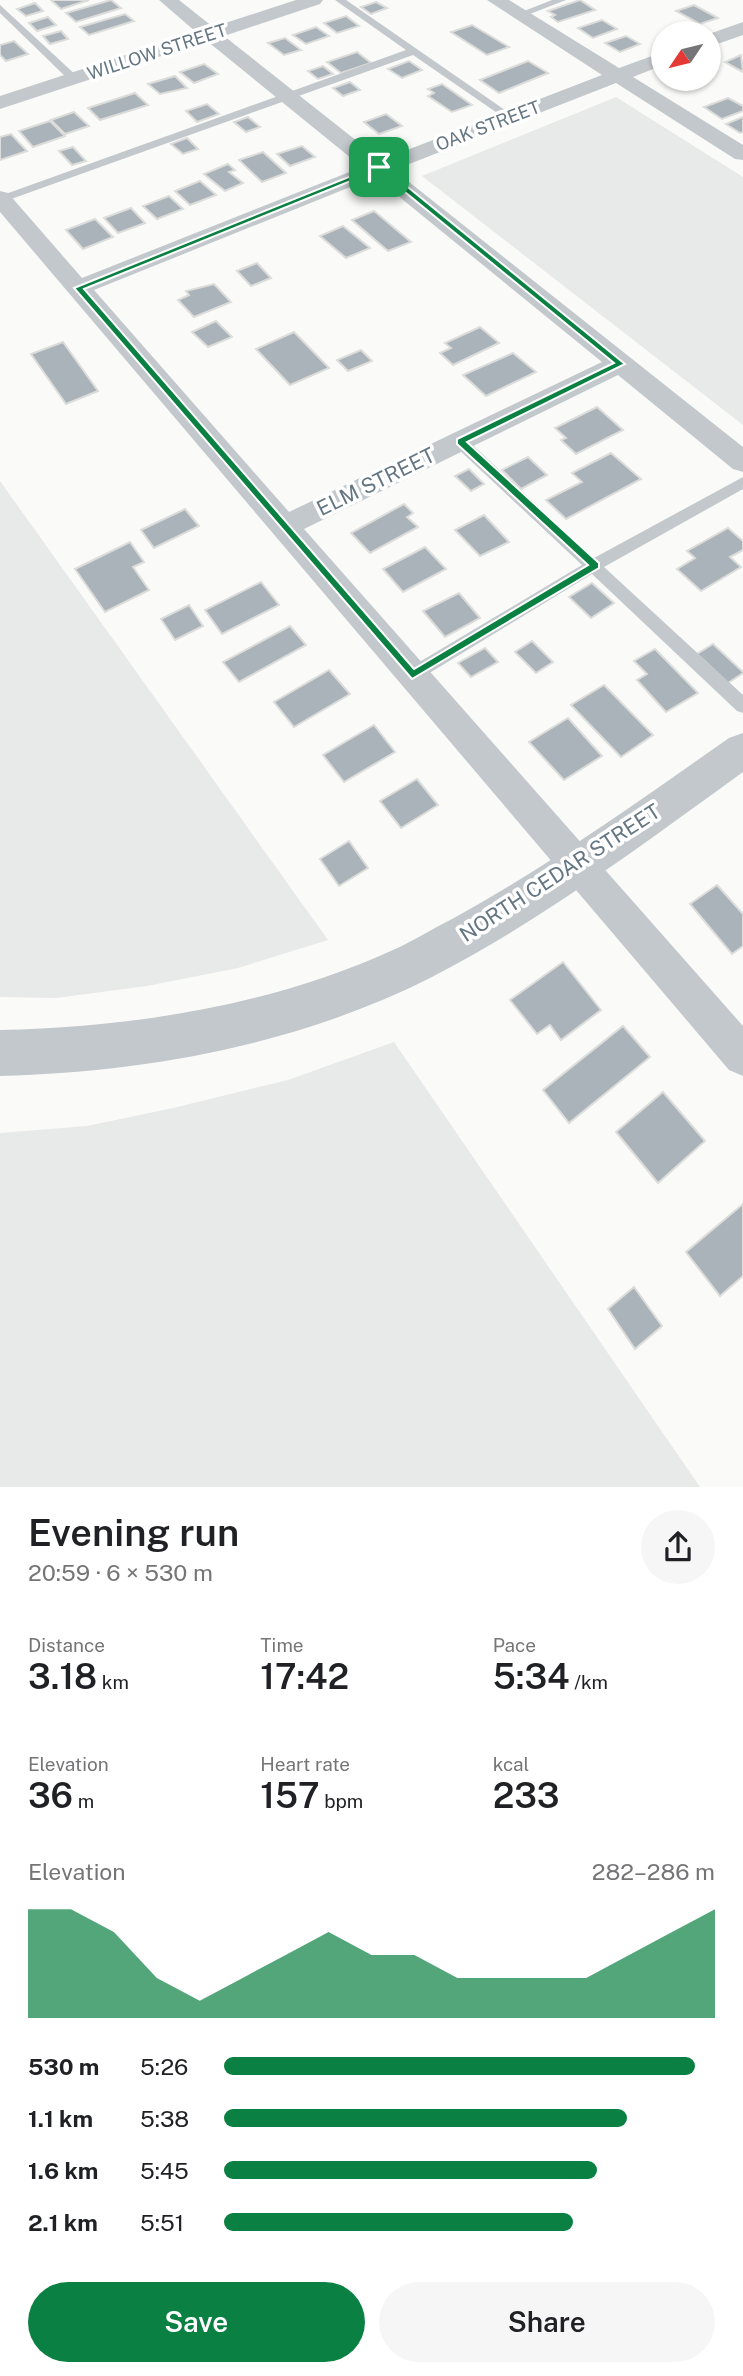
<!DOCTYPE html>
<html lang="en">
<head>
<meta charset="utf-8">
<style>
	:root { --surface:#fff; --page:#f6f6f6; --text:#202124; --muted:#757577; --accent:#0b8043 }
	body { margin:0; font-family:"Public Sans",sans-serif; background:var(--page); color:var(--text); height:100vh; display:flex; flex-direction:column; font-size:26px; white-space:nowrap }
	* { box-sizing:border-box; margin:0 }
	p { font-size:23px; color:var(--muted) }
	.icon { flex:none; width:38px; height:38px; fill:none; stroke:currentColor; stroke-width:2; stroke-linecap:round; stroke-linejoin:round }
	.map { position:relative; height:1487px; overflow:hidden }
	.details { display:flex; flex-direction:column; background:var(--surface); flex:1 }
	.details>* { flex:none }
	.needle { width:46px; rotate:235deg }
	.controls { position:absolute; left:651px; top:21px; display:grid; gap:14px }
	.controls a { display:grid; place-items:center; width:70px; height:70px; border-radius:50%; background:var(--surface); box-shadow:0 2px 5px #0004; font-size:35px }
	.pin { position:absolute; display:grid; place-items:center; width:60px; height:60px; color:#fff; margin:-30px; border-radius:14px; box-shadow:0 4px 10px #0006 }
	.round { display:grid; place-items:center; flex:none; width:74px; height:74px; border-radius:37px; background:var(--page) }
	.summary { display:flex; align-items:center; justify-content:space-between; height:119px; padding:0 28px }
	h1 { font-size:38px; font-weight:600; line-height:52px }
	.metrics { display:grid; grid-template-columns:repeat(3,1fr); gap:10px; height:119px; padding:7px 28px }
	.metrics div { display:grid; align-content:center }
	.metrics b { font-size:35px; font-weight:600 }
	.metrics small { font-size:19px; font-weight:400 }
	.metrics p { font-size:19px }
	.chart { height:196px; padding:14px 28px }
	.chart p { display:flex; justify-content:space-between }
	.chart svg { width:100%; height:126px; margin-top:7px; fill:var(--accent); opacity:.7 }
	.action { display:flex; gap:14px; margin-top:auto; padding:14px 28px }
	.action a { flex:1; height:80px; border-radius:42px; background:var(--accent); color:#fff; font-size:28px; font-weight:600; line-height:80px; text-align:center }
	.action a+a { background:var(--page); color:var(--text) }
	ul { padding:0 28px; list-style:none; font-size:23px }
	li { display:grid; grid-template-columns:112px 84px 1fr; align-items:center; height:52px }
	li i { height:18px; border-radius:9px; background:var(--accent) }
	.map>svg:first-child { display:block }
</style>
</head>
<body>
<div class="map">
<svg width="743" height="1487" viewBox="0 0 743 1487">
	<rect width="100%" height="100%" fill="#fafaf8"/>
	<g fill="#e8e9e9">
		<polygon points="616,97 743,177 743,425 422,176"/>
		<polygon points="0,481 328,940 238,968 147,986 56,998 0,997"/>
		<polygon points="394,1042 700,1487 0,1487 0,1133 87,1126 173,1108 288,1080"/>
	</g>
	<g fill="#aab3b9" stroke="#dcdcda" stroke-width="2">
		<polygon points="51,0 89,0 61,9"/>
		<polygon points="111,0 121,8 76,22 66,13"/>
		<polygon points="580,0 595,10 558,22 551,17 555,15 548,11"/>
		<polygon points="376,2 387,8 371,14 361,7"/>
		<polygon points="35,3 43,11 26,16 17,9"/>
		<polygon points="694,5 718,18 700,24 676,11"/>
		<polygon points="125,14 134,21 89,35 80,27"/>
		<polygon points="346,16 359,26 337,33 324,23"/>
		<polygon points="48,17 56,25 37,31 29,23"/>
		<polygon points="602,20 617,29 593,38 578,28"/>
		<polygon points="472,25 509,47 487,55 451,32"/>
		<polygon points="316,27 329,36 306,44 293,35"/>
		<polygon points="61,31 68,39 50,44 43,36"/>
		<polygon points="626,36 640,44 620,52 605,43"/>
		<polygon points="285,38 301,50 284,55 268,43"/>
		<polygon points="14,41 28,54 6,61 0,55 0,45"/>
		<polygon points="357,52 371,63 341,73 327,62"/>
		<polygon points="741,55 743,72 725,62"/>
		<polygon points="409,61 422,70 402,78 388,69"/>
		<polygon points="528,61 548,73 499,93 480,80"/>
		<polygon points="204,64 218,74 194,83 180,72"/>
		<polygon points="323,66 333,74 318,79 308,71"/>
		<polygon points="175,76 187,88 160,94 148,84"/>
		<polygon points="350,82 360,90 343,96 333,88"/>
		<polygon points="442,84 472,105 452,112 428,96 434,93 428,89"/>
		<polygon points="135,93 148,105 100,120 88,108"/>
		<polygon points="728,98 743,106 743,111 722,119 704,107"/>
		<polygon points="207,104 219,114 197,122 186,111"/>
		<polygon points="74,112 89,126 65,134 51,120"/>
		<polygon points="386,114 402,126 379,134 364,122"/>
		<polygon points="248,117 260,127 246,132 234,122"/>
		<polygon points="743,117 743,132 740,133 726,124"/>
		<polygon points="50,121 65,136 33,147 19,131"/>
		<polygon points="11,134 27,151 0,160 0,137"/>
		<polygon points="187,138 198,149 183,154 171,144"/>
		<polygon points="302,146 315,157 290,166 277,154"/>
		<polygon points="73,147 86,161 72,165 59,151"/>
		<polygon points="263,152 286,173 262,182 239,160"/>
		<polygon points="228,164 235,170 229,172 243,183 225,191 204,174"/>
		<polygon points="200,181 216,195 190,205 175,191"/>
		<polygon points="169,196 183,209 157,219 143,206"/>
		<polygon points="131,208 145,223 118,233 104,218"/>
		<polygon points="374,211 411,242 388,251 352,220"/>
		<polygon points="95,219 113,237 83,249 66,230"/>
		<polygon points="343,226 370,248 346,258 320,236"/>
		<polygon points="257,263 271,278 251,286 237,271"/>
		<polygon points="214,284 231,302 194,317 178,300 189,295 186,291"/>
		<polygon points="216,321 232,337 208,347 192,332"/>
		<polygon points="480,327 499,343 453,365 440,353 451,348 445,343"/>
		<polygon points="294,332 329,368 290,385 256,349"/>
		<polygon points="63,342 98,391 66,404 31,354"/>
		<polygon points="361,350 372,361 348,371 337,360"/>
		<polygon points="513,353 536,372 486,396 463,375"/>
		<polygon points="597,407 623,430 576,454 561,440 566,438 555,428"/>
		<polygon points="611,453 641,479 566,519 546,500 582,482 572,473"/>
		<polygon points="528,457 547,475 521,489 502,470"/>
		<polygon points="469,469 484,484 471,491 455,476"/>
		<polygon points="404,504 413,513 407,517 418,527 370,553 351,533"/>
		<polygon points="185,509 199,526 154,548 141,530"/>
		<polygon points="484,515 509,542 480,556 455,530"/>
		<polygon points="728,528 743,541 743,550 730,557 741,567 701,591 677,569 695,558 687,551"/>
		<polygon points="130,542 144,562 133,567 149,590 105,612 75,569"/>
		<polygon points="425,547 446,569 403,592 383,569"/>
		<polygon points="261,582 279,605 222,634 205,610"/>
		<polygon points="592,583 614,603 591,618 569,597"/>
		<polygon points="459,593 480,618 445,637 423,611"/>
		<polygon points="189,605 203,626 175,640 161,619"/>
		<polygon points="290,626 306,645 239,682 223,662"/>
		<polygon points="532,641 553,662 536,673 515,652"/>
		<polygon points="713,644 743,672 743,673 728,683 697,654"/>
		<polygon points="485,648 498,662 471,677 458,663"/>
		<polygon points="655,649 698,693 666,712 637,680 647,674 634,661"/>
		<polygon points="329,670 350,694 294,727 274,702"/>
		<polygon points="604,685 653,735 621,757 571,705"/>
		<polygon points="568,718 602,756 564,780 529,742"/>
		<polygon points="374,725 395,752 344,782 323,755"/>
		<polygon points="417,779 438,805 401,828 380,801"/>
		<polygon points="349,841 368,868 339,886 320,859"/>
		<polygon points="717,885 743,914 743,946 732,954 690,904"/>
		<polygon points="563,962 601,1010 561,1040 550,1025 537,1034 510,1000"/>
		<polygon points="623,1026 650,1057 569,1123 543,1090"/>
		<polygon points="663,1092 705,1141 658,1183 616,1132"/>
		<polygon points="743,1204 743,1276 720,1296 686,1252"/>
		<polygon points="634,1287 662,1326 635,1349 608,1309"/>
	</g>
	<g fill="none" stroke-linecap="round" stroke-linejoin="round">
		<g fill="#c3c8cc" fill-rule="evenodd">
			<polygon points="335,0 346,0 515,117 506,119 413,55 0,203 0,196 406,50"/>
			<polygon points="552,0 566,0 522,17 514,15"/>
			<polygon points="0,5 78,77 78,81 70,81 0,13"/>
			<polygon points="460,437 465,438 594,558 743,477 743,489 604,567 743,695 743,713 737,711 592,574 418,680 406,680 404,675 406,670 582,565 455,446 455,438"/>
		</g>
		<g fill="#c3c8cc" fill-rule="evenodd">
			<path d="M159 0H179L213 27 296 0H323L320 4 224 36 381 160 602 75 487 0H509L619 68 663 52V65L633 77 743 145V160L735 159 616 83 394 170 743 447V472L733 469 618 375 304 529 743 1026V1076L729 1070 0 212V191L8 193 82 278 362 167 207 41 0 109V96L196 32ZM375 177 602 362 289 512 94 290Z"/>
			<polygon points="743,22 743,35 709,47 709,34"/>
		</g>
		<path fill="#c3c8cc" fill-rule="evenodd" d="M743 733V772C642 845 541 921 430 978 297 1045 147 1072 0 1076V1030C134 1027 270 1006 393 950 414 941 433 928 454 918 550 865 639 801 729 738Z"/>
	</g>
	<path fill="#0b8043" stroke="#fff" stroke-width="2" fill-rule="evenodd" d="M376 166H382L625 364 467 442 599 563V568L412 679 74 288ZM378 170 614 363 457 439V444L588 565 414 669 84 289Z"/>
	<g text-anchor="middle" stroke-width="7" stroke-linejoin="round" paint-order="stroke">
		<g font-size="18" fill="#657683" stroke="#fff">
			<text transform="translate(157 52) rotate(-18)" y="6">WILLOW STREET</text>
			<text transform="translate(488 126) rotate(-21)" y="6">OAK STREET</text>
		</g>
		<g font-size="21" fill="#657683" stroke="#fff">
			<text transform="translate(376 482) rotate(-26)" y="7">ELM STREET</text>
			<text transform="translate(560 873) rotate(-33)" y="7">NORTH CEDAR STREET</text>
		</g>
	</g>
</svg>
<div class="controls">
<a><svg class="needle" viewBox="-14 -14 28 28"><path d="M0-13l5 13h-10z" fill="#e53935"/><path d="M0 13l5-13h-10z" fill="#757577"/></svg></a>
</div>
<div class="pin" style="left:379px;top:167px;background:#1e9e55"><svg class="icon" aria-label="arrive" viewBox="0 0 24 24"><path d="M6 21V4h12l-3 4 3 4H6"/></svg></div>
</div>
<section class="details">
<div class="summary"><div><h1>Evening run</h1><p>20:59 · 6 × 530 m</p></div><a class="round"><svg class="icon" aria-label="share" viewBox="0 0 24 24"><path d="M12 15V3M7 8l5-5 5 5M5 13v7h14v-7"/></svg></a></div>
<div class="metrics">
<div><p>Distance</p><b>3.18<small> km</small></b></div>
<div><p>Time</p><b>17:42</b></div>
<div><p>Pace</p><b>5:34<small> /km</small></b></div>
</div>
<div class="metrics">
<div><p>Elevation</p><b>36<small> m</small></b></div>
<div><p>Heart rate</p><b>157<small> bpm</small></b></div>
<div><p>kcal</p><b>233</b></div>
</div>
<div class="chart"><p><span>Elevation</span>282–286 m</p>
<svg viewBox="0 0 160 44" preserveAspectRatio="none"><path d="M0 44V6L10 6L20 14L30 30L40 38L50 30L60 22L70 14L80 22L90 22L100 30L110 30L120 30L130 30L140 22L150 14L160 6V44z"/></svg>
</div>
<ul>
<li><b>530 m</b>5:26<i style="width:96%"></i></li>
<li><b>1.1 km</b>5:38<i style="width:82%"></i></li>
<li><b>1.6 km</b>5:45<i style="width:76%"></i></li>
<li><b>2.1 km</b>5:51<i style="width:71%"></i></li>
</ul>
<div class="action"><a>Save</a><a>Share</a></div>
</section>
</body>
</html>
